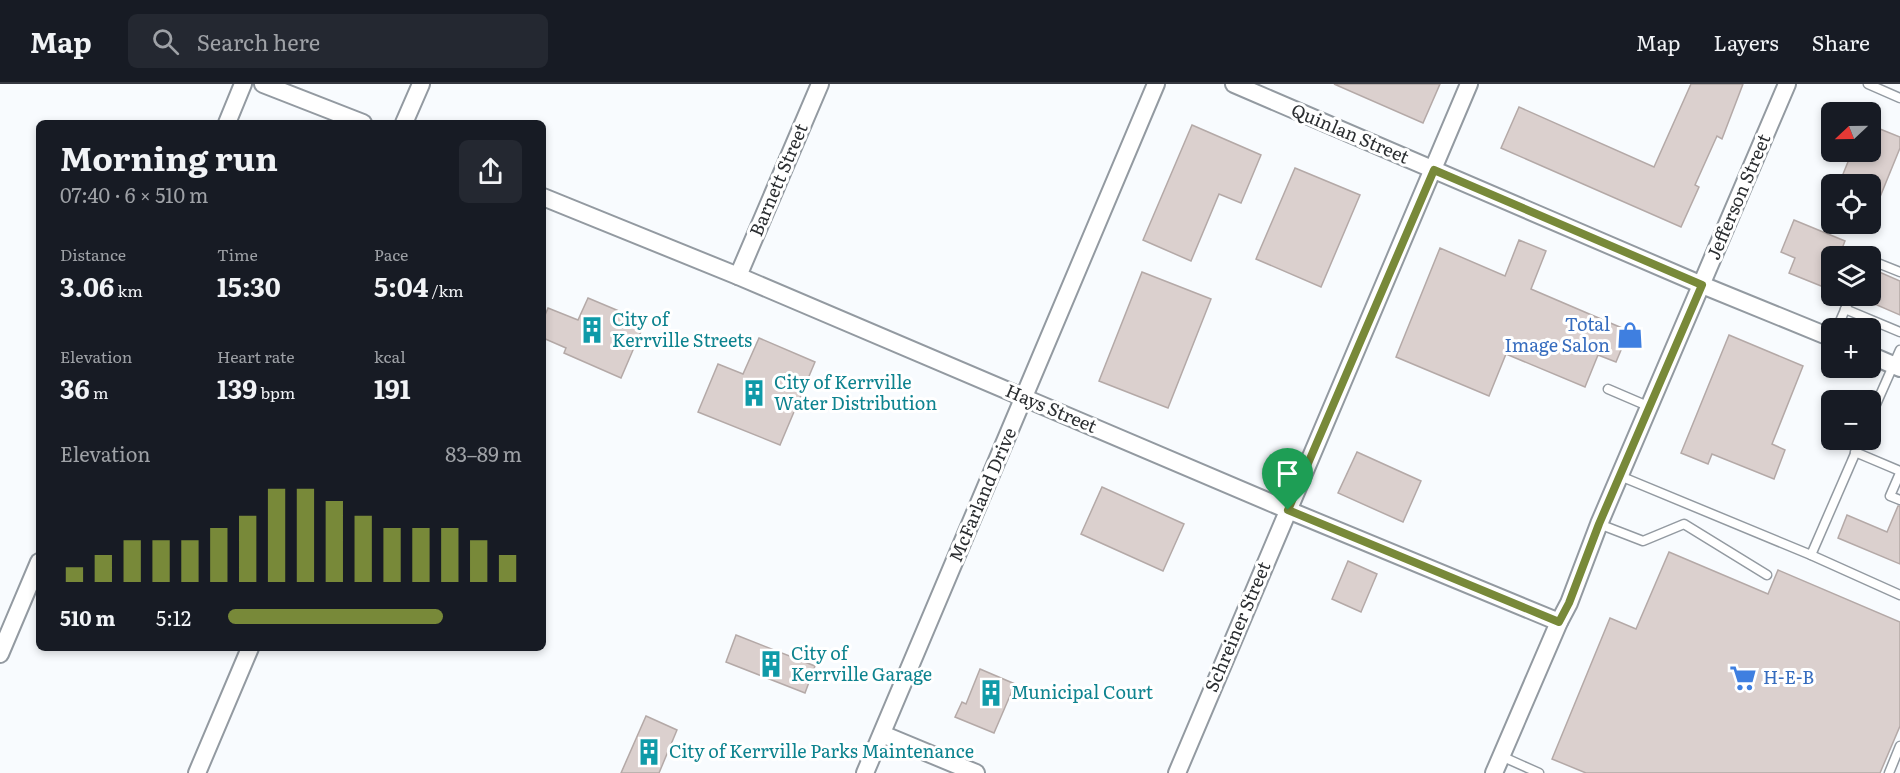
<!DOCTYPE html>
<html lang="en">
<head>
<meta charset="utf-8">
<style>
	:root { --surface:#171b24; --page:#242831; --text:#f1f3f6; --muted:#9ea1a6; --line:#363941; --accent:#788939 }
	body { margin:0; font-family:Literata,serif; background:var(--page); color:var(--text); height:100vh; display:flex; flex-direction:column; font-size:22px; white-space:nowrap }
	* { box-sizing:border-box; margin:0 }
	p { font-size:20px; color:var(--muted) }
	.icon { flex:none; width:33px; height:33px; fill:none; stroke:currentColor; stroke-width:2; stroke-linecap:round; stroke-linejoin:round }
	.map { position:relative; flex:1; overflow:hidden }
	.drawer { position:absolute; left:36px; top:36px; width:510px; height:531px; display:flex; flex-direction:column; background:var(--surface); border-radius:9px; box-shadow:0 3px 9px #0003 }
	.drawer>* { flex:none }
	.needle { width:39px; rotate:248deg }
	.buttons { position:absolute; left:1821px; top:18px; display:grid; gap:12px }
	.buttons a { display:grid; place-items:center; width:60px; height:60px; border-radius:9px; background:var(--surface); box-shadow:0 3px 9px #0003; font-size:30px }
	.pin { position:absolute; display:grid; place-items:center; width:51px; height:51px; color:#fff; margin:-62px -26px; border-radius:50% 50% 50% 0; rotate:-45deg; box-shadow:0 0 6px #0007 }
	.pin .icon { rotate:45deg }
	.round { display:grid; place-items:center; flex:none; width:63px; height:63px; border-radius:9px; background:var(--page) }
	.headline { display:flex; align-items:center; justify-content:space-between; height:102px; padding:0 24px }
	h1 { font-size:33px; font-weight:700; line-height:45px }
	.stats { display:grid; grid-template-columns:repeat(3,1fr); gap:9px; height:102px; padding:6px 24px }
	.stats div { display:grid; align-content:center }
	.stats b { font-size:26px; font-weight:700 }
	.stats small { font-size:16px; font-weight:400 }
	.stats p { font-size:16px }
	.chart { height:168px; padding:12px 24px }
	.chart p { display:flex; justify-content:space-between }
	.chart svg { width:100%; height:108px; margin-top:6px; stroke:var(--accent); stroke-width:6 }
	ul { padding:0 24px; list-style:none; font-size:20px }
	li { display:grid; grid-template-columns:96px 72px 1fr; align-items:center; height:45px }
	li i { height:15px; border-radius:8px; background:var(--accent) }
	header { display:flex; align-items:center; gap:36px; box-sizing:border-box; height:84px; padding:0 30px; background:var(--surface); border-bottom:2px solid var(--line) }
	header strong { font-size:28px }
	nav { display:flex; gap:33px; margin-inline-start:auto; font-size:21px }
	.search { width:420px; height:54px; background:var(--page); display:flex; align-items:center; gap:15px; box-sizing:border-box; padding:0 21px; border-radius:9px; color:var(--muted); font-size:22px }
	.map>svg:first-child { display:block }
</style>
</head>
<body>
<header>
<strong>Map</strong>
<div class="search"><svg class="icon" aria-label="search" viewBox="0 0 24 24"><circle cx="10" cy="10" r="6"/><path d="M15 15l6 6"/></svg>Search here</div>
<nav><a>Map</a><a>Layers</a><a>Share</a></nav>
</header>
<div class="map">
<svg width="1900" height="689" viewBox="0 0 1900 689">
	<rect width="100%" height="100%" fill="#f8fbfe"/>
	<g fill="#dbd0ce" stroke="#b4a9a7" stroke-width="1.5">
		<polygon points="1334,0 1440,0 1423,39"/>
		<polygon points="1691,0 1743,0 1722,55 1717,52 1695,101 1699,103 1681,143 1501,64 1519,23 1654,83"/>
		<polygon points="1192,41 1261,71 1241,119 1219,110 1191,177 1143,156"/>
		<polygon points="1870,41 1900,53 1900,64 1871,135 1870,100 1854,100 1841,95 1852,68 1870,68"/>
		<polygon points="1295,84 1360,111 1321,203 1256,175"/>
		<polygon points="1794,136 1845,157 1839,172 1832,172 1832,192 1826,204 1789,189 1795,174 1781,168"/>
		<polygon points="1519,156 1546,167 1531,205 1629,247 1616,278 1598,271 1585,303 1506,270 1489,312 1396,273 1440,164 1505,192"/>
		<polygon points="1870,184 1900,197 1900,231 1870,218"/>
		<polygon points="1142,188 1211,215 1168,324 1099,297"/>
		<polygon points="588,214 645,238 621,294 564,269 566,264 543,254 543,236 548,224 578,236"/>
		<polygon points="1729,251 1803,282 1772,360 1785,366 1774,395 1712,370 1708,380 1681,369"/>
		<polygon points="759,254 815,278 780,361 698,328 718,280 743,290"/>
		<polygon points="1357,368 1421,397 1403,438 1338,409"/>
		<polygon points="1102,403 1184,440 1163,487 1081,450"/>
		<polygon points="1898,422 1900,422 1900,480 1838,454 1847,431 1887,448"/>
		<polygon points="1669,468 1768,510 1778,486 1900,538 1900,642 1880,689 1586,689 1552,675 1610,534 1636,545"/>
		<polygon points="1348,477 1377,490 1361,528 1332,515"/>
		<polygon points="736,551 815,582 805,609 726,578"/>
		<polygon points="980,585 1015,600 994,649 955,633 962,618 966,620"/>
		<polygon points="646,632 677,646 659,689 621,689"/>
	</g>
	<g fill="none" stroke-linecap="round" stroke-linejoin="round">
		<defs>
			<g id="lane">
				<polyline points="1868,0 1900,14"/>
				<polyline points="1870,176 1900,188"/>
				<polyline points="1845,225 1900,248"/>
				<polyline points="1837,244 1851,212"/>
				<polyline points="1608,305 1650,323"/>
				<polyline points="1870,334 1900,266"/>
				<polyline points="1855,368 1900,387"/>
				<polyline points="1900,389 1890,412 1900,416"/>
				<polyline points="1620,392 1811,471 1900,511"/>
				<polyline points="1599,440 1643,457 1684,440 1767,491"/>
				<polyline points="1811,471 1861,356"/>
				<polyline points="1501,672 1539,689"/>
				<polyline points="1889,689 1900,662"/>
			</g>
			<g id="street">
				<polyline points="263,0 363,39"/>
				<polyline points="1234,0 1702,201 1832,254"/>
				<polyline points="227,39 243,0"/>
				<polyline points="404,39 421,0"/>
				<polyline points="543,113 738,192 1288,426 1559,538"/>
				<polyline points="738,192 820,0"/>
				<polyline points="1870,271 1900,284"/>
				<polyline points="0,570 39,478"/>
				<polyline points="882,650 976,689"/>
				<polyline points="197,689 250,564"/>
				<polyline points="865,689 1156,0"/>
				<polyline points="1177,689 1469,0"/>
				<polyline points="1494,689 1559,538 1569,519 1599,440 1787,0"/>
			</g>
		</defs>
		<use href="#lane" stroke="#939aa1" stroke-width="11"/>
		<use href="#street" stroke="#939aa1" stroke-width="20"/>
		<use href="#lane" stroke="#fff" stroke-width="8"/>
		<use href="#street" stroke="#fff" stroke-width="16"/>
	</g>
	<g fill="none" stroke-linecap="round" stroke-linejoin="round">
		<defs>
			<polygon id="route" points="1434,86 1702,201 1599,440 1569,519 1559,538 1288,426"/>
		</defs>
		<use href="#route" stroke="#fff" stroke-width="12"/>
		<use href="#route" stroke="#788939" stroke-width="8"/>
	</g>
	<defs>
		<symbol id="building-bare" viewBox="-9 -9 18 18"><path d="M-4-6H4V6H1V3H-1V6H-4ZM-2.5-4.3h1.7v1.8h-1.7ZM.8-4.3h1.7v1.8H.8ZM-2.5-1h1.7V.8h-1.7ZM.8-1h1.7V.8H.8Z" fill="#0f9aa8" stroke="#fff" stroke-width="2.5" paint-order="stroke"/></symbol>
		<symbol id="shop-bare" viewBox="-9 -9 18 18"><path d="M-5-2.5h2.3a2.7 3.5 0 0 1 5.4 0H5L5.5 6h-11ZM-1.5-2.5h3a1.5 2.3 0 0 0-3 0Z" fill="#3f7fe0" stroke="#fff" stroke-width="2.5" paint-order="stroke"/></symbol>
		<symbol id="supermarket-bare" viewBox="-9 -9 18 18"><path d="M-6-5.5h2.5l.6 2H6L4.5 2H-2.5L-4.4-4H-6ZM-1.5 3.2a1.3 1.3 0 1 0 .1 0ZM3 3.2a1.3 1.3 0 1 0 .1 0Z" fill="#3f7fe0" stroke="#fff" stroke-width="2.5" paint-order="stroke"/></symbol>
	</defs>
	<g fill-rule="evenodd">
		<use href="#building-bare" x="573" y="227" width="38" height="38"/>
		<use href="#shop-bare" x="1611" y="232" width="38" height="38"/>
		<use href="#building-bare" x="735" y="290" width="38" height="38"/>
		<use href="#building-bare" x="752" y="561" width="38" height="38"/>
		<use href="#supermarket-bare" x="1724" y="575" width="38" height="38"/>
		<use href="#building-bare" x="972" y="590" width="38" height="38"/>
		<use href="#building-bare" x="630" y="649" width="38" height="38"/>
	</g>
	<g text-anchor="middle" stroke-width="6" stroke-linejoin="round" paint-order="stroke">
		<g font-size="18" fill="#2b2e31" stroke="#fff">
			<text transform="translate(1350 50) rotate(23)" y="6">Quinlan Street</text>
			<text transform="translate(779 96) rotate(-67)" y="6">Barnett Street</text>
			<text transform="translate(1739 113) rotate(-67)" y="6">Jefferson Street</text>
			<text transform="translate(1051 325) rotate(23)" y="6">Hays Street</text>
			<text transform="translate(983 411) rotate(-67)" y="6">McFarland Drive</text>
			<text transform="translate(1238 543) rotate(-67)" y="6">Schreiner Street</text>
		</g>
		<g font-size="18" fill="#0d838f" stroke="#fff" text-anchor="start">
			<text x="612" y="242">City of<tspan x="612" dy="21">Kerrville Streets</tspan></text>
			<text x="774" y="305">City of Kerrville<tspan x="774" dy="21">Water Distribution</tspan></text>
			<text x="791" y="576">City of<tspan x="791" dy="21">Kerrville Garage</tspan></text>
			<text x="1011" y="615">Municipal Court</text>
			<text x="669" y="674">City of Kerrville Parks Maintenance</text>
		</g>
		<g font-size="18" fill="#366cbe" stroke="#fff" text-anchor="end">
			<text x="1610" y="247">Total<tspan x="1610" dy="21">Image Salon</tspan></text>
			<text x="1763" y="600" text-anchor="start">H-E-B</text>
		</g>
	</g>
</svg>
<div class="buttons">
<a><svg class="needle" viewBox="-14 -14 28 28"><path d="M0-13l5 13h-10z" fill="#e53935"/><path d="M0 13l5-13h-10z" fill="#9ea1a6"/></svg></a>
<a><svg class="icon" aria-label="locate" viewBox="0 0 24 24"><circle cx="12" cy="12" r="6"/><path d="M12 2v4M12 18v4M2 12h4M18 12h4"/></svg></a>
<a><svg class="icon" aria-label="layers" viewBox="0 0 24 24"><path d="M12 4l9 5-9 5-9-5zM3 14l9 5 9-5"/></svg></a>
<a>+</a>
<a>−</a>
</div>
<div class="pin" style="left:1288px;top:426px;background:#1e9e55"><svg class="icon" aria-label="arrive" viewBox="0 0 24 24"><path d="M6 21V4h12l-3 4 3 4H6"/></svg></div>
<section class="drawer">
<div class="headline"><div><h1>Morning run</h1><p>07:40 · 6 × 510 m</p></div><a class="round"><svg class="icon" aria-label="share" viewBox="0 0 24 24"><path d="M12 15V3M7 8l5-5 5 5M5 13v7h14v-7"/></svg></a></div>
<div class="stats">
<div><p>Distance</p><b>3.06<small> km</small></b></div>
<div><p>Time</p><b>15:30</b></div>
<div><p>Pace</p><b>5:04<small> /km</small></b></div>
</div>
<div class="stats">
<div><p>Elevation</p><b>36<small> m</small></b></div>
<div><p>Heart rate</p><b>139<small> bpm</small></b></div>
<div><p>kcal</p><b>191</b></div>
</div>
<div class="chart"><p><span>Elevation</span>83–89 m</p>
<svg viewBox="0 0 160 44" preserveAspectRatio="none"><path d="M5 44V38M15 44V33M25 44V27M35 44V27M45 44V27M55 44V22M65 44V17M75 44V6M85 44V6M95 44V11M105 44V17M115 44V22M125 44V22M135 44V22M145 44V27M155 44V33"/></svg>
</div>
<ul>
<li><b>510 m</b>5:12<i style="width:73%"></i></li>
</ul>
</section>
</div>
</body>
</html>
